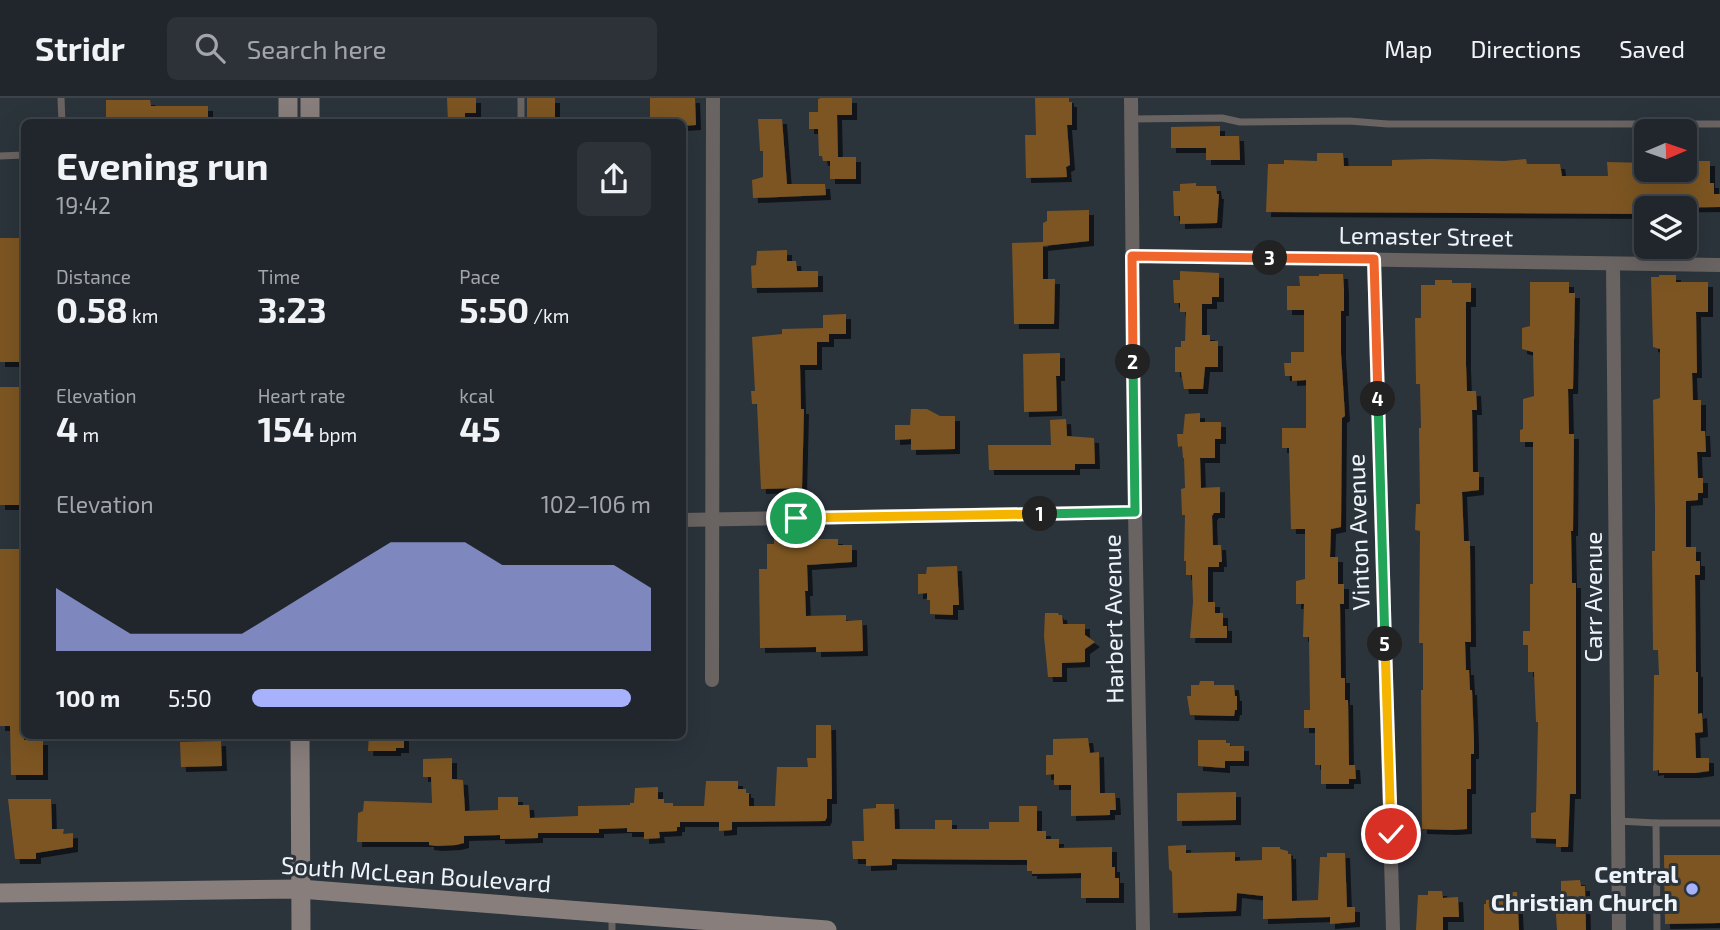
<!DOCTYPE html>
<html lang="en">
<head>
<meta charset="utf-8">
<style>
	:root { --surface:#20262c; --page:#2d3238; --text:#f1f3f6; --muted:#a2a5a9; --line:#3d4348; --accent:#a7b1fc }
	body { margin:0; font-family:"Exo 2",sans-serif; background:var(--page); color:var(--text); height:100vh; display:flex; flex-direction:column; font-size:26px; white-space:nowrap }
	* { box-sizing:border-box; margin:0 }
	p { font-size:23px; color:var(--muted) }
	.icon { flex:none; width:38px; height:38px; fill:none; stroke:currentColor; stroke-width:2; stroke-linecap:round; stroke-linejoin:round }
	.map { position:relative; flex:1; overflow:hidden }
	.sheet { position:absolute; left:21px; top:21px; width:665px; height:620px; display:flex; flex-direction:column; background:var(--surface); border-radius:10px; box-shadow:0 7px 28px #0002,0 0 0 2px var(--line) }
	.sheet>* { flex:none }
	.needle { width:46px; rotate:88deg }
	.buttons { position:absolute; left:1634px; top:21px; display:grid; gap:14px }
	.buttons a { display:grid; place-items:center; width:63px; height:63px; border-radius:10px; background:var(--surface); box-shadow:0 7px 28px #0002,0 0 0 2px var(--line); font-size:35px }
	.pin { position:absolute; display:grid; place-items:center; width:60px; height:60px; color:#fff; margin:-30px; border:4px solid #fff; border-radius:50%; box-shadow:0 2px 7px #0007 }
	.km { position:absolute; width:35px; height:35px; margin:-18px; border-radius:50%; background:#222; color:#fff; font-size:19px; line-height:35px; text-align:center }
	.round { display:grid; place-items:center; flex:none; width:74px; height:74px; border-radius:10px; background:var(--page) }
	.summary { display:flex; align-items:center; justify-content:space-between; height:119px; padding:0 35px }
	h1 { font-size:38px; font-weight:700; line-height:52px }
	.figures { display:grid; grid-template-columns:repeat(3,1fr); gap:10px; height:119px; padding:7px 35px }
	.figures div { display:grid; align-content:center }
	.figures b { font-size:35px; font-weight:700 }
	.figures small { font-size:19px; font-weight:400 }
	.figures p { font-size:19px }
	.chart { height:196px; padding:14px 35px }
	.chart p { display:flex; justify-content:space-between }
	.chart svg { width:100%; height:126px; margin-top:7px; fill:var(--accent); opacity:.7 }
	ul { padding:0 35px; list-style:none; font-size:23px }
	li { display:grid; grid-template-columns:112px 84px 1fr; align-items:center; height:52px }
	li i { height:18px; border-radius:9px; background:var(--accent) }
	header { display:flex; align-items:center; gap:42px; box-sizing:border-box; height:98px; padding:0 35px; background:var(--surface); border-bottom:2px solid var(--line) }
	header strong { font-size:33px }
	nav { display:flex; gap:38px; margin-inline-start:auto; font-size:24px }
	.search { width:490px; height:63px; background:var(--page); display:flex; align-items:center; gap:18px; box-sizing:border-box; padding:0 24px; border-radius:10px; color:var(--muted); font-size:26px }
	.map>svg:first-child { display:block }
</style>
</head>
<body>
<header>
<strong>Stridr</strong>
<div class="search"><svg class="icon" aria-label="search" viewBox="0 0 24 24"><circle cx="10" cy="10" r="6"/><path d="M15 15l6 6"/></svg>Search here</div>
<nav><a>Map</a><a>Directions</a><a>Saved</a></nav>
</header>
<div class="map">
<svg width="1720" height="832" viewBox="0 0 1720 832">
	<defs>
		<filter id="shadow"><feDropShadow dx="5" dy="5" stdDeviation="0" flood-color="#0009"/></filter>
	</defs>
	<rect width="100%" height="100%" fill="#2b333b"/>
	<g fill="#7c5524" filter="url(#shadow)">
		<polygon points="447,0 476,0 476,15 465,15 465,24 448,24"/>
		<rect x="527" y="0" width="28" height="19"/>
		<polygon points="650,0 695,0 696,27 682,28 682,24 650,24"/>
		<polygon points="821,0 852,0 852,17 837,17 838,59 856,59 856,81 830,81 830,63 823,63 822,58 819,58 818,31 809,31 809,14 818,14 818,1"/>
		<polygon points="1035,0 1069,0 1069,4 1072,4 1072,27 1067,27 1070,67 1066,69 1067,79 1026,80 1025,37 1036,37"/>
		<polygon points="106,2 150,2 151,8 208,8 208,24 106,24"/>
		<polygon points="758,21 782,21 787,86 825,86 826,97 753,100 752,82 763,79 763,53 760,53"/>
		<polygon points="1220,28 1220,38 1239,38 1240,62 1206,62 1206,50 1171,50 1171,29"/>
		<polygon points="1317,55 1343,55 1344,68 1392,68 1392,62 1430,61 1504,63 1526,61 1527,66 1560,66 1562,78 1608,78 1607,64 1647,65 1647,72 1688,72 1688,63 1710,63 1710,85 1714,85 1714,96 1720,96 1720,109 1647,110 1647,116 1266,114 1268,66 1284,66 1284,62 1317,63"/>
		<polygon points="1196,85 1196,88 1216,88 1217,96 1219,96 1217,125 1180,126 1180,118 1174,118 1173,93 1180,93 1180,86"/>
		<polygon points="1089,112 1089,143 1043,148 1043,125 1047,123 1047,113"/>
		<polygon points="0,140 19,140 19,142 23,142 24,264 0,264"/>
		<polygon points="1043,144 1043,181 1055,181 1054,226 1014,226 1012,145"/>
		<polygon points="787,152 787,163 796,163 797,173 818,173 818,189 752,190 751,168 756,167 757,153"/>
		<polygon points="1180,173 1219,175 1219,199 1212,199 1212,206 1202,206 1202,237 1210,237 1210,243 1218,243 1218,269 1205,269 1203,291 1184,291 1181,274 1175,274 1175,249 1181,249 1181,243 1185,243 1186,214 1180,214 1180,205 1174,205 1173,182 1180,182"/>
		<polygon points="1319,176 1343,176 1344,192 1344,213 1341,213 1341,255 1345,318 1342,320 1341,429 1331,431 1330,459 1338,459 1338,486 1344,486 1344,506 1340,506 1341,580 1345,580 1345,602 1348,602 1349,667 1355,667 1356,681 1349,681 1349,686 1321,686 1321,667 1315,667 1315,630 1304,630 1304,612 1310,612 1309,539 1303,539 1304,506 1296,506 1296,483 1305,481 1305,431 1291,431 1289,350 1282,350 1282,330 1306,330 1306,282 1292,283 1292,278 1285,278 1284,265 1291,265 1291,254 1304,254 1304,212 1287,212 1287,188 1300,188 1299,178 1319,178"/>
		<polygon points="1659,177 1676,177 1676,184 1708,184 1708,214 1696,214 1697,275 1692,275 1693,302 1701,302 1701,333 1705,333 1706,354 1697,354 1698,380 1703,380 1703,395 1698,395 1698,402 1686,403 1686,449 1696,449 1696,463 1700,463 1700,477 1695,477 1696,574 1698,574 1698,616 1702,615 1703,634 1695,635 1696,660 1709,660 1709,673 1695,675 1659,675 1659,672 1653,673 1654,577 1659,577 1658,552 1653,552 1652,453 1655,453 1655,412 1653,302 1660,300 1660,251 1653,249 1651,179 1659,179"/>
		<polygon points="1435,182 1452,182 1452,185 1471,185 1471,204 1466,204 1466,267 1467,293 1476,293 1477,312 1472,312 1473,374 1479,374 1479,392 1462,394 1464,443 1470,443 1470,449 1471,544 1465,544 1466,572 1469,572 1470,592 1472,592 1474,643 1474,656 1471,656 1471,691 1467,691 1467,731 1452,732 1422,731 1421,592 1423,592 1423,545 1419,545 1420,433 1415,432 1416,406 1420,406 1419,330 1421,330 1420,286 1416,286 1415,220 1421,220 1421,187 1435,187"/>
		<polygon points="1530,184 1569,184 1569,195 1575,195 1573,291 1568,291 1569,336 1574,336 1573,433 1571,433 1572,485 1576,485 1576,696 1570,696 1568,749 1556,749 1556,741 1531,740 1531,715 1536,714 1538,624 1536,624 1534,574 1528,574 1528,547 1523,547 1523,533 1530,533 1530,486 1533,486 1533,344 1520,344 1520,332 1523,331 1523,301 1534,298 1533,254 1522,251 1522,230 1530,228"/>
		<polygon points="846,216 846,236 829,236 829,244 817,244 817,267 800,267 801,311 804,311 802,390 761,391 757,306 752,306 751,293 755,293 752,239 782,236 782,231 823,230 823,217"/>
		<polygon points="1060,255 1060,278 1056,278 1057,313 1024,314 1023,256"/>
		<rect x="0" y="289" width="24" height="118"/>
		<polygon points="911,311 927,311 940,318 955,318 955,351 911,352 911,341 895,342 895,327 910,327"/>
		<polygon points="1200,315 1200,324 1221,324 1221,341 1215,341 1215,360 1200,360 1201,390 1220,389 1220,415 1214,415 1212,418 1213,447 1221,447 1222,464 1219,464 1219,469 1208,469 1208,504 1215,504 1215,515 1223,515 1223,528 1227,528 1227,540 1190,540 1193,504 1192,477 1186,477 1186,463 1184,463 1185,417 1182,417 1181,391 1185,390 1184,360 1183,360 1182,348 1178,349 1177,336 1183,336 1185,316"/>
		<polygon points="1066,321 1067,338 1094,340 1095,366 1075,366 1075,372 989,372 988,347 1051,347 1050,322"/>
		<polygon points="814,436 814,441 838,441 838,447 852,447 852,464 807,467 808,493 805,493 806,518 846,517 846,523 862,522 863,553 816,554 816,549 760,550 759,471 767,471 767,446 774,446 774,437"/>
		<polygon points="0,451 24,451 24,520 20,520 21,547 24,547 24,642 43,642 43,677 11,677 10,628 0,628"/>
		<polygon points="957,468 959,507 953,507 953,517 930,516 930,502 927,502 927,495 918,496 918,476 926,476 927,469"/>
		<polygon points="1045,515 1058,515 1059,517 1062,517 1063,526 1085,526 1085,537 1095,544 1085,551 1085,564 1062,565 1062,579 1048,579 1044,538"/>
		<polygon points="1200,583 1214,583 1214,587 1234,587 1235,598 1237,598 1237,612 1235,612 1234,618 1190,617 1187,598 1191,598 1191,587 1199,587"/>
		<polygon points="816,627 831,627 832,701 827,701 827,719 825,723 732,724 732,732 719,733 719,724 680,724 680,729 677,729 677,733 659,734 660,740 644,741 644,734 627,734 627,730 599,731 599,735 538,735 538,740 500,741 500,737 464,738 464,745 456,747 437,748 429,747 429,744 357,744 358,715 363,713 364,703 432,705 431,679 423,679 423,661 452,660 452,681 463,682 465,713 498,712 498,699 518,699 518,707 529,707 530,720 578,718 578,708 630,707 630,705 634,705 635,690 658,689 658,701 664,701 664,705 673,705 673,708 704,708 706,683 738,683 738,691 746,691 746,695 749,695 749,708 775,708 777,669 808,669 807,660 816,660"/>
		<polygon points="369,637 404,637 404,650 396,650 396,653 368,653"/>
		<polygon points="1088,640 1090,655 1099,654 1100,695 1115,695 1116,712 1110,712 1110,717 1071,718 1071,687 1054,687 1054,676 1046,677 1046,657 1053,657 1053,641"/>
		<polygon points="1198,642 1226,642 1226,645 1230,645 1230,648 1244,648 1244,663 1225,663 1225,670 1198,668"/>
		<polygon points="221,643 222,668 181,669 180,644"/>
		<polygon points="1236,694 1236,722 1177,723 1177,695"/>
		<polygon points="8,701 51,701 52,731 64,731 63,736 73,735 73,749 36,755 36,761 15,761"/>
		<polygon points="876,706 894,706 895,731 935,731 935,722 952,722 952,731 989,731 989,724 1019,724 1019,708 1037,708 1037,733 1046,733 1046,741 1059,741 1059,750 1112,749 1112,769 1115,769 1115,780 1119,780 1119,800 1081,800 1081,775 1032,776 1032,773 1027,773 1027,762 892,761 892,767 866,768 866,761 853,761 852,743 864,743 863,711 876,710"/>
		<polygon points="1186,747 1186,755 1235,754 1235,763 1262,762 1262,749 1280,749 1280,751 1288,753 1288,756 1291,756 1292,803 1318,802 1320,759 1327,759 1327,755 1345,755 1347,809 1355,809 1355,824 1330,826 1330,819 1263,821 1263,798 1237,795 1236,813 1173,815 1172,774 1169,771 1168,748"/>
		<polygon points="1664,757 1720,757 1720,825 1665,826"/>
		<polygon points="1580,782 1581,788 1585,788 1586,832 1557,832 1555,803 1561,803 1561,783"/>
		<polygon points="1428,793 1442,793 1443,800 1458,799 1459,819 1443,819 1443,832 1416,832 1418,797 1428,797"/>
		<polygon points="1517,794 1519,832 1484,832 1484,806 1486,806 1486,802 1500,801 1501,795"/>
	</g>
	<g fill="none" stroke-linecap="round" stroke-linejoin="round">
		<g stroke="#696362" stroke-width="7">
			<polyline points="61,0 62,24"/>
			<polyline points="521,0 521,24"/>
			<polyline points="1131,21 1222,20 1240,24 1349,23 1388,26 1720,26"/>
			<polyline points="0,58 24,57"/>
			<polyline points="1618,723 1656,725 1657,832"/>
			<polyline points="1656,725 1720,725"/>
			<polyline points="612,832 612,816"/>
		</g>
		<g stroke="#696362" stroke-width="14">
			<polyline points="1131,0 1135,414 1143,832"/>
			<polyline points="1132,158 1720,167"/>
			<polyline points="1374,161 1393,832"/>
			<polyline points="1613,166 1619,832"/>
			<polyline points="682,422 1135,414"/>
			<polyline points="712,582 713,0"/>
		</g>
		<g stroke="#887e7c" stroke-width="19">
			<polyline points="288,0 288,24"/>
			<polyline points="310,0 310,24"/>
			<polyline points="300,637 301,832"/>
			<polyline points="0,795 300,791 827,832"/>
		</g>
	</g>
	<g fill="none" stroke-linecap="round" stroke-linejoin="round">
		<defs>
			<polyline id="split-1" points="796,420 1040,416"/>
			<polyline id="split-2" points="1040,416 1135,414 1133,264"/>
			<polyline id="split-3" points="1133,264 1132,158 1270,160"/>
			<polyline id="split-4" points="1270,160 1374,161 1378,301"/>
			<polyline id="split-5" points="1378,301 1385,546"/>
			<polyline id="split-6" points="1385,546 1391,736"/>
		</defs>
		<use href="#split-1" stroke="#fff" stroke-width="14"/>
		<use href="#split-2" stroke="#fff" stroke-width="14"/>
		<use href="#split-3" stroke="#fff" stroke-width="14"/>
		<use href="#split-4" stroke="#fff" stroke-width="14"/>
		<use href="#split-5" stroke="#fff" stroke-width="14"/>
		<use href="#split-6" stroke="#fff" stroke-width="14"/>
		<use href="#split-1" stroke="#f5b400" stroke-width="9"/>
		<use href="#split-2" stroke="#22a559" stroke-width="9"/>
		<use href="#split-3" stroke="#f0652b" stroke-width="9"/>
		<use href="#split-4" stroke="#f0652b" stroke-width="9"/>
		<use href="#split-5" stroke="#22a559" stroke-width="9"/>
		<use href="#split-6" stroke="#f5b400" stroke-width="9"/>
	</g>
	<circle fill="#a7b1fc" stroke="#2b333b" stroke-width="2.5" cx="1692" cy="791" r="7"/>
	<g text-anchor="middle" stroke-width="6" stroke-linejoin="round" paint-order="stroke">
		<g font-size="24" fill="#eff4fa" stroke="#2b333b">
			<text transform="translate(1426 139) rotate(1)" y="8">Lemaster Street</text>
			<text transform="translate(1359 434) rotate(-92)" y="8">Vinton Avenue</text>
			<text transform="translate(1594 499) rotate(-90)" y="8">Carr Avenue</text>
			<text transform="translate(1114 521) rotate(-91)" y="8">Harbert Avenue</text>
			<text transform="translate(416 777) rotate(4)" y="8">South McLean Boulevard</text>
		</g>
		<g font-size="24" font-weight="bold" fill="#eff4fa" stroke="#2b333b" text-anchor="end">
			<text x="1678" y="785">Central<tspan x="1678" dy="28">Christian Church</tspan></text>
		</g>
	</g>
</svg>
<div class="buttons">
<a><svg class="needle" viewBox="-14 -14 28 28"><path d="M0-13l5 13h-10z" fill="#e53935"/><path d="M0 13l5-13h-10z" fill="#a2a5a9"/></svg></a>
<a><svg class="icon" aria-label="layers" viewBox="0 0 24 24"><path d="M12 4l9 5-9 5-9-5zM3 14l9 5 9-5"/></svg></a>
</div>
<div class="pin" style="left:796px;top:420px;background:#1e9e55"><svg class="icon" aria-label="arrive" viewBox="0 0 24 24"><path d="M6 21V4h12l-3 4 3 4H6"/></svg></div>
<div class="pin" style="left:1391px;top:736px;background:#d93025"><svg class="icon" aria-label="check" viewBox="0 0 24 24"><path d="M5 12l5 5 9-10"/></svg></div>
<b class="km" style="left:1040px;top:416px">1</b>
<b class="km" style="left:1133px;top:264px">2</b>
<b class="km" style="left:1270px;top:160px">3</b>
<b class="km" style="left:1378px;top:301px">4</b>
<b class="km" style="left:1385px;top:546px">5</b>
<section class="sheet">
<div class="summary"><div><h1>Evening run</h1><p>19:42</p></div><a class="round"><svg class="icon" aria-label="share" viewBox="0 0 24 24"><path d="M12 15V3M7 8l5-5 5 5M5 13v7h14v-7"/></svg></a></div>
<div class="figures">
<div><p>Distance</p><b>0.58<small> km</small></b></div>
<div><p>Time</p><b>3:23</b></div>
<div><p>Pace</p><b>5:50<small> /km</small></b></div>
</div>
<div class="figures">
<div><p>Elevation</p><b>4<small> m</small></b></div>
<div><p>Heart rate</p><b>154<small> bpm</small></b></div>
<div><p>kcal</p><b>45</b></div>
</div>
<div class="chart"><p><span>Elevation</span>102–106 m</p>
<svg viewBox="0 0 160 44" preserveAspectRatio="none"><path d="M0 44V22L10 30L20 38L30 38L40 38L50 38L60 30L70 22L80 14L90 6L100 6L110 6L120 14L130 14L140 14L150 14L160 22V44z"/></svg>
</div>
<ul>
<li><b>100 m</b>5:50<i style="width:95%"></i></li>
</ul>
</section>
</div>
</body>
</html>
